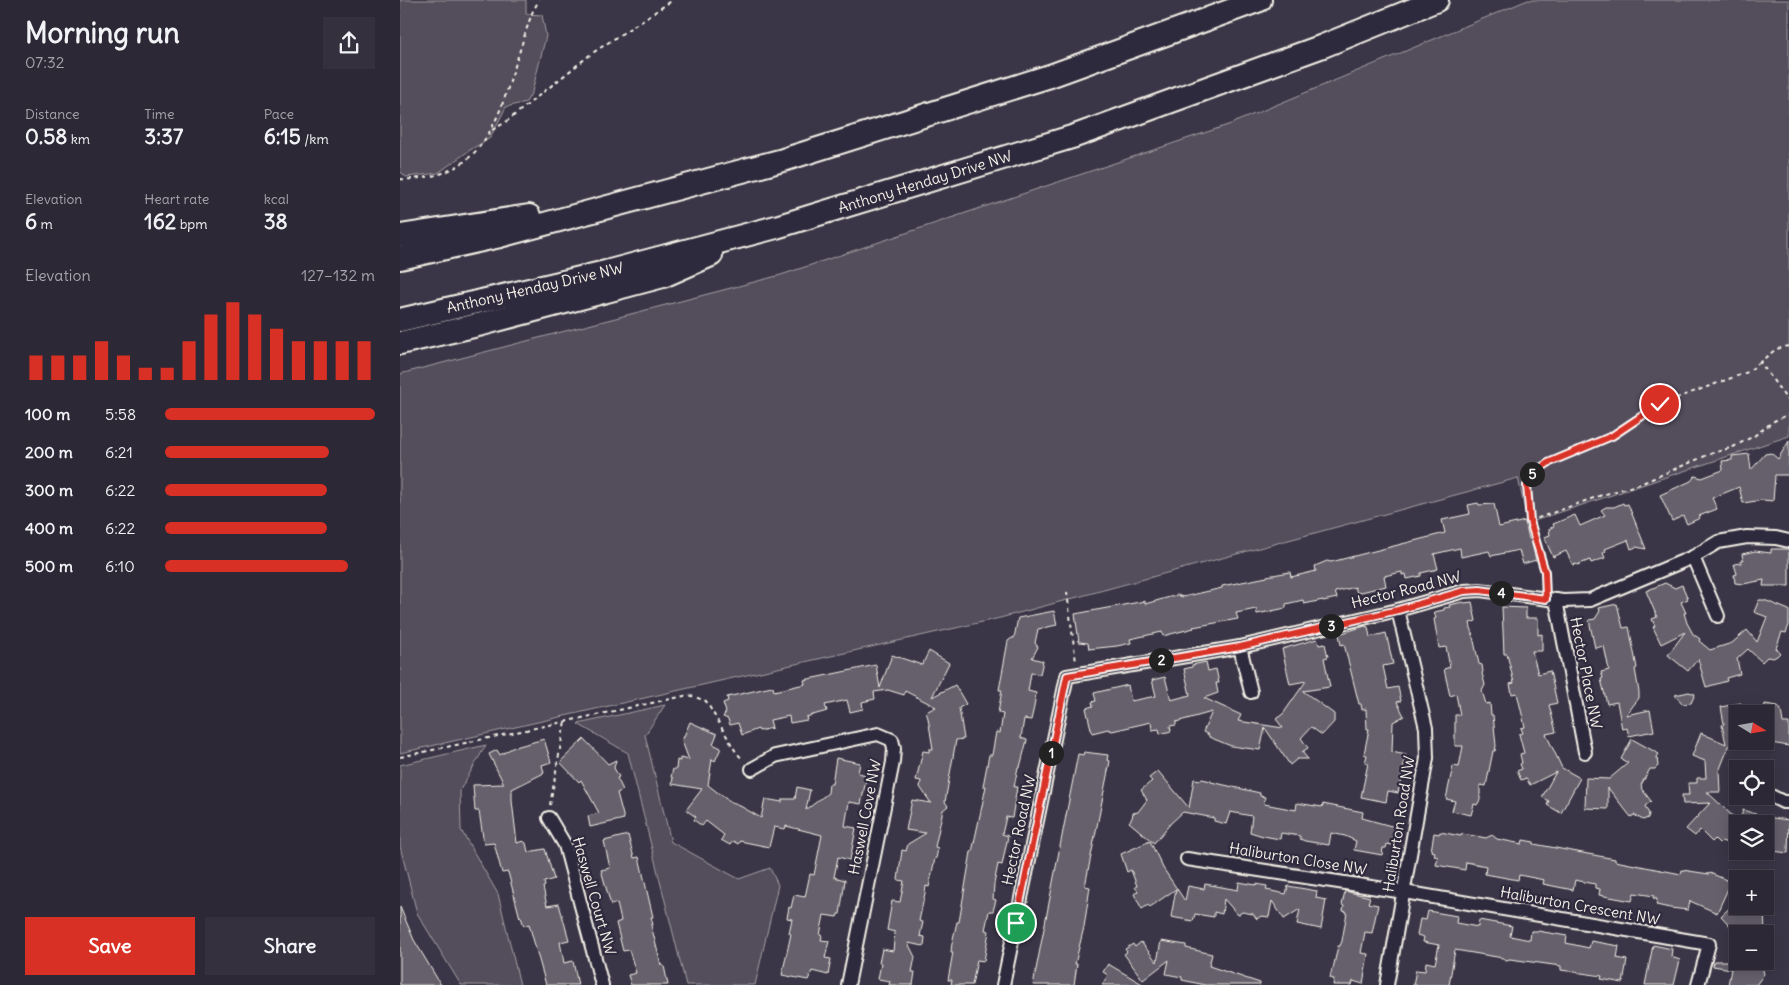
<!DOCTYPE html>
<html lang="en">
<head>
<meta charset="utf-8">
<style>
	:root { --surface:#2c2835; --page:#34303d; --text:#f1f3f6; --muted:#a6a6ad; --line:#484450; --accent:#d93025 }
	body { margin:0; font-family:Delius,sans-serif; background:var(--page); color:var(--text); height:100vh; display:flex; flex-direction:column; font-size:19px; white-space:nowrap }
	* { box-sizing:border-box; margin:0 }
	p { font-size:16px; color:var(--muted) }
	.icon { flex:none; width:28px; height:28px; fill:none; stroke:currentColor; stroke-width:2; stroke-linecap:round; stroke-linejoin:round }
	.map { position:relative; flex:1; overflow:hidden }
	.panel { display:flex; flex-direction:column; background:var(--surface); width:400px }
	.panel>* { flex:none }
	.needle { width:32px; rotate:101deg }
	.controls { position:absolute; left:1329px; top:705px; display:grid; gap:10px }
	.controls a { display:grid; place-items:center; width:45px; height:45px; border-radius:0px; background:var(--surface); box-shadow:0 2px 12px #0003,0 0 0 1px var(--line); font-size:25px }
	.pin { position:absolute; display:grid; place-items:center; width:42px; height:42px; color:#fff; margin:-21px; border:2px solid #fff; border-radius:50%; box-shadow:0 1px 5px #0007 }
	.km { position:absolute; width:25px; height:25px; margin:-12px; border-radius:50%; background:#222; color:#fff; font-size:14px; line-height:25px; text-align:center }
	.round { display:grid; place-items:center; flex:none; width:52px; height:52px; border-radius:0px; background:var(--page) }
	.summary { display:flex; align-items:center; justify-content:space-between; height:85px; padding:0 25px }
	h1 { font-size:28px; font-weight:800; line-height:38px }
	.stats { display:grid; grid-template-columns:repeat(3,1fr); gap:8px; height:85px; padding:5px 25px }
	.stats div { display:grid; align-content:center }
	.stats b { font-size:21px; font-weight:800 }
	.stats small { font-size:14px; font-weight:400 }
	.stats p { font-size:14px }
	.chart { height:140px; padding:10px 25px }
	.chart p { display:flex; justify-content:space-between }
	.chart svg { width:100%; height:90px; margin-top:5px; stroke:var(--accent); stroke-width:6 }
	.action { display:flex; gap:10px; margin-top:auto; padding:10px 25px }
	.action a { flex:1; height:58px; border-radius:0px; background:var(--accent); color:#fff; font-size:20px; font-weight:800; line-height:58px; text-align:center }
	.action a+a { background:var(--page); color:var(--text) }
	ul { padding:0 25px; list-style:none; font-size:16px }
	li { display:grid; grid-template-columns:80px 60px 1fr; align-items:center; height:38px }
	li i { height:12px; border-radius:6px; background:var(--accent) }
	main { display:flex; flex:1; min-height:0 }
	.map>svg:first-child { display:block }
</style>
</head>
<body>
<main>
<section class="panel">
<div class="summary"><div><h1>Morning run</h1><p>07:32</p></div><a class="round"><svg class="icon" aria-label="share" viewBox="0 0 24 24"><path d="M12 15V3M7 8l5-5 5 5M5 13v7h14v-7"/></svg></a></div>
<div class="stats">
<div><p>Distance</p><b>0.58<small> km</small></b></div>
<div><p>Time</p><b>3:37</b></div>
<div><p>Pace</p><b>6:15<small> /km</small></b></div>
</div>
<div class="stats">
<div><p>Elevation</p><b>6<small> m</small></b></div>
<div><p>Heart rate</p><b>162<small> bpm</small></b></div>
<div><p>kcal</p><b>38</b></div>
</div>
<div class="chart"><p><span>Elevation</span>127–132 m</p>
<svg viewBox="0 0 160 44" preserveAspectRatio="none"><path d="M5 44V32M15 44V32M25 44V32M35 44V25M45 44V32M55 44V38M65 44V38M75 44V25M85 44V12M95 44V6M105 44V12M115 44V19M125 44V25M135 44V25M145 44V25M155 44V25"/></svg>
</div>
<ul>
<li><b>100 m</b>5:58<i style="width:100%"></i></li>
<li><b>200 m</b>6:21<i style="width:78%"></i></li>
<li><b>300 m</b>6:22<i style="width:77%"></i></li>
<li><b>400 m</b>6:22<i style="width:77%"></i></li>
<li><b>500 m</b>6:10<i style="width:87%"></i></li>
</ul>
<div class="action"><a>Save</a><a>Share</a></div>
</section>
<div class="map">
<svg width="1389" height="985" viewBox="0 0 1389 985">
	<rect width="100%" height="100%" fill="#3b3647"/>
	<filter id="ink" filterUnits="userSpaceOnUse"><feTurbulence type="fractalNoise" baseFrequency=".02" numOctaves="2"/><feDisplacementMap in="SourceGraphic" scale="10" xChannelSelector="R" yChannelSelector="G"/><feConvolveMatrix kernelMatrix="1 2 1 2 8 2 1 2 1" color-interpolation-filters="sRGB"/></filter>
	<g filter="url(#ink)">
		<g fill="#534e5c" stroke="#a4a0a2">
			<polygon points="0,0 126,0 126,14 142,15 146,36 132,92 126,102 106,107 90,138 70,150 38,173 6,177 0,171"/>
			<polygon points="1128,0 1389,0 1389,436 1128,523 1118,478 600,618 0,753 0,374 381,275 828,125"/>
			<polygon points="265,705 245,735 271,842 339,879 370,868 378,885 355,985 286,985 228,753 178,724"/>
			<polygon points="86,745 60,790 61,830 98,894 120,985 61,985 17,913 0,846 0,765"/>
		</g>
		<g fill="#65616c" stroke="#f4f1e8">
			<polygon points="1389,441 1389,472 1388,475 1375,475 1373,501 1363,500 1343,503 1339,487 1312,498 1317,509 1299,516 1300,518 1287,524 1283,516 1272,521 1260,495 1291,481 1295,476 1302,478 1323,470 1322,461 1332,460 1332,456 1349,454 1351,470 1365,454 1371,453 1378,459"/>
			<polygon points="1078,503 1079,505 1094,504 1099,527 1125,521 1129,539 1131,538 1136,560 1123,564 1119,550 1091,556 1089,551 1061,557 1060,548 1034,554 1038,569 1021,573 1021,576 1007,579 1006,574 1002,575 1002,572 984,576 986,586 957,593 955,587 935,592 937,598 923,601 923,600 904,604 903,600 886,604 886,608 857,614 856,609 836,613 838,619 793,627 794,628 763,636 762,632 730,639 731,643 717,646 689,649 688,643 679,642 675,614 745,601 745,604 777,595 783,597 822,588 822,586 867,577 867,576 890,572 891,577 916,571 915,566 927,561 931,562 1045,533 1042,520 1070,514 1068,505"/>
			<polygon points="1223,503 1224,505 1228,504 1246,549 1236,547 1231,549 1228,540 1205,549 1206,551 1203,553 1205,558 1191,563 1190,560 1177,565 1176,564 1173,565 1166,551 1153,557 1144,537 1150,535 1149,529 1154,526 1153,524 1175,515 1180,526 1205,515 1201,510 1206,507 1214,507"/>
			<polygon points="1371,549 1389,549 1389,586 1363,586 1364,580 1343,584 1335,583 1334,575 1337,574 1334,564 1341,563 1341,561 1343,560 1342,554 1355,551 1371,553"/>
			<polygon points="1265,583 1275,588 1282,585 1288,599 1281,602 1286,613 1284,613 1287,623 1293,634 1300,639 1299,641 1310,650 1332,643 1347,630 1357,642 1367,617 1354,612 1359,600 1364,600 1389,610 1389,625 1386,633 1382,632 1376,648 1380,653 1377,656 1373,658 1367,657 1362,662 1348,649 1337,659 1340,674 1326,678 1327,681 1306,687 1298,659 1288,671 1268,655 1285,632 1261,644 1253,627 1255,626 1252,619 1257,617 1246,591"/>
			<polygon points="1063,602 1064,603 1072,602 1076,621 1070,623 1079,664 1082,665 1083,672 1082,673 1085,685 1082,691 1086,704 1090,703 1091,715 1093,715 1096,746 1095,751 1093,751 1086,786 1080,785 1080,800 1077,805 1074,804 1071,815 1052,811 1055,801 1046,799 1053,766 1059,767 1063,746 1055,746 1055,715 1060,715 1056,694 1050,696 1044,669 1050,667 1046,647 1039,648 1034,619 1036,618 1034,612 1044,610 1044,608 1050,607 1049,605"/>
			<polygon points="1217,604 1223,628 1229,627 1237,668 1235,669 1239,692 1239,698 1226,715 1250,710 1254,731 1229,736 1227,728 1222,729 1217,702 1207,704 1201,679 1203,678 1201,672 1209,670 1204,646 1195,648 1189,620 1195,619 1200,611 1199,608"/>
			<polygon points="1102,607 1126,608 1126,618 1138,618 1138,635 1142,634 1142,651 1132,651 1138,674 1150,671 1157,703 1149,705 1156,732 1146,734 1162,768 1180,778 1161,813 1147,805 1149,801 1142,797 1156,772 1130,785 1126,778 1121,780 1117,771 1122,769 1120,764 1122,763 1120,754 1124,753 1119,734 1123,733 1121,728 1125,727 1117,693 1112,694 1110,684 1114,683 1107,654 1104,654"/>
			<polygon points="654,611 657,625 638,629 635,643 638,647 632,658 643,661 640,674 631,673 628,691 636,693 634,707 631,720 624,719 621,738 627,740 620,767 618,767 614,787 617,787 612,818 606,817 602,834 608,836 602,865 598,864 594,884 593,899 596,900 593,911 589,911 585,930 589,931 584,961 577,960 572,985 551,985 552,980 548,980 553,952 551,952 552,943 557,922 559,922 571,852 572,852 582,806 586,786 583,786 589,755 592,755 596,732 600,733 603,714 598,713 602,690 599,690 608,641 612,638 614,638 618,618"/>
			<polygon points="965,626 968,627 970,637 986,633 993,664 983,666 988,689 998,687 1001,701 997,702 1004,716 993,722 992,752 1006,755 998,793 988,791 986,802 961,797 968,763 965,763 967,755 964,754 969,729 967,729 966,709 962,710 961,704 959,704 944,644 941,645 939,634"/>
			<polygon points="917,639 919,645 925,644 928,657 924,658 930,687 903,691 934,714 934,722 922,735 911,727 901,738 908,748 902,752 908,759 897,759 890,765 865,728 860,750 831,746 809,737 809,735 803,732 812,712 776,722 776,725 770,726 771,731 760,734 759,729 752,730 751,722 712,731 708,729 692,733 686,708 693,706 692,702 696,701 694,693 728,685 731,701 756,696 752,680 765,677 771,700 790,695 784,669 792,667 792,665 806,662 808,671 816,669 819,683 816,683 818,693 804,698 841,715 838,721 883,728 876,719 883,714 906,681 890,684 882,649"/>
			<polygon points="529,651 549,663 532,697 555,685 566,704 559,708 564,739 556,740 545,802 548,806 543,810 541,819 535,847 538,848 536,859 535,858 529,887 526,886 525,893 519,921 523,922 520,936 525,937 524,946 508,943 515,957 512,972 515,972 513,985 489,985 490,981 478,979 481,963 479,963 482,949 493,951 495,932 487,930 492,901 500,902 504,881 498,880 502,850 506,851 508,844 526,833 506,830 512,800 531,803 520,787 521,781 516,780 523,751 529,752 529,749 533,749 528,718 526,712 536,707 505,691 504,695 488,690 474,692 475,699 462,702 463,709 450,712 447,700 425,705 427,711 406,717 407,720 390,723 389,716 370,720 372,728 359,731 358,729 342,735 338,723 330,725 328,719 323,717 326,712 323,703 328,701 327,697 367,688 373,687 374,691 405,684 404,680 476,665 480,688 492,655 522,665"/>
			<polygon points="1289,692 1295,694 1291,703 1283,704 1275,695"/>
			<polygon points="1341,703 1343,714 1338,714 1338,744 1329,746 1319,771 1320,792 1307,792 1338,821 1338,846 1321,841 1319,843 1315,839 1312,842 1300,830 1295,836 1286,829 1310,803 1283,804 1282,795 1289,795 1288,783 1297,783 1297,778 1306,778 1305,761 1292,756 1301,733 1326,744 1322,725 1324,724 1321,707"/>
			<polygon points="1365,704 1378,706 1381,710 1383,723 1389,723 1389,746 1365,742 1365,714 1363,714"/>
			<polygon points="290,722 317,734 313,744 321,748 315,761 312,759 308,785 330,802 335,803 361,818 365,799 382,802 382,799 395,799 397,787 410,790 406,810 428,793 429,784 432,784 436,758 460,763 458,773 467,775 461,804 449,802 445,826 456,828 450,860 438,857 434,877 445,880 440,914 438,914 437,917 424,915 420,935 422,936 421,940 429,941 425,958 431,959 428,975 412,971 408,980 382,975 391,934 389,933 392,919 387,918 389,907 391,908 394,895 405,897 410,874 414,875 422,835 386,826 385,829 374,827 369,847 340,841 338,844 333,841 330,845 321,840 324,835 306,821 302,826 294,820 296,817 286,810 302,789 272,784 273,778 271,777 273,769 276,769 277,760 280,761 280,758 289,760 282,741"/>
			<polygon points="144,739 151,762 142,765 144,773 112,789 112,801 117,843 123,841 126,843 128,852 145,849 154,879 144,882 145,886 143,887 147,906 159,904 169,940 160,942 164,963 173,961 178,985 146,985 129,924 124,926 121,917 120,918 108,872 102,873 94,843 84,844 79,811 75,811 73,785 104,784 89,754 97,750 100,755 112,748"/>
			<polygon points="184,739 208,764 216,760 214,768 219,777 217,778 223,790 217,793 224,819 190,827 188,816 199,813 181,780 179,782 160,762"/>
			<polygon points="1232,739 1259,754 1257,757 1258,766 1255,769 1250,769 1241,785 1242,787 1241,788 1251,801 1245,806 1249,814 1248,818 1243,820 1234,815 1231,817 1208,788 1208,809 1185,808 1186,778 1209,779 1228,763 1221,759"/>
			<polygon points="684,752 708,755 707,760 710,761 685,886 690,887 684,927 675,964 677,964 674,985 633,985 678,754 683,755"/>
			<polygon points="758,771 789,808 794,779 801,780 802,779 811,781 811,782 860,793 860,796 865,797 864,804 896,810 897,803 922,807 923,804 963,812 962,818 995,827 992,845 987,844 986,848 983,848 982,855 954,850 956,841 945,836 931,833 929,845 905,841 900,839 900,836 881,833 880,839 863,836 850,832 852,816 830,812 826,824 814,821 814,818 783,812 771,823 754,843 729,822 732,818 733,813 738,812 747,800 741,790 752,781 749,778"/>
			<polygon points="1343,810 1365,817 1389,820 1388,853 1365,850 1365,824 1339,824"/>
			<polygon points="1040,832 1061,836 1062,834 1081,837 1086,838 1092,835 1097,839 1122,844 1123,840 1134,842 1134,844 1215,859 1215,861 1281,874 1282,870 1309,874 1310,873 1331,882 1317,913 1290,901 1288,910 1270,908 1256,905 1257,899 1253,898 1254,896 1234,893 1232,901 1199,895 1200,889 1195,888 1195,884 1175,880 1173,890 1143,884 1144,880 1119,875 1118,880 1085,874 1086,866 1066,862 1065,870 1036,865 1038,857 1034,856 1035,852 1031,851 1034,833 1039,834"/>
			<polygon points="228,835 234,858 239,857 253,917 251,917 253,925 251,925 261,965 264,966 268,985 231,985 228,975 236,973 229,950 223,951 216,923 221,921 217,903 211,905 201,870 210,868 204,841"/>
			<polygon points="750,841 763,868 785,901 788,886 804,889 805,884 838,890 839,882 856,885 856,884 867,886 866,890 886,894 888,886 917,891 916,898 926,900 921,929 897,924 900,909 884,919 872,901 869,917 861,916 857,919 853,914 842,912 838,915 824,899 822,914 814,912 814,917 795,914 793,921 771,917 776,889 750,907 748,905 742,909 734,894 738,891 735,887 737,886 731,870 727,872 721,854"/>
			<polygon points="945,891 970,897 968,903 978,905 972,933 965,932 961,953 968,954 963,984 953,981 952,985 933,985 934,979 930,978 932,969 933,969 938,946 940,946 942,941 947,912 943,911 944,906 942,905"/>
			<polygon points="1338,900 1338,906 1364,906 1365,934 1333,934 1333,929 1321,916"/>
			<polygon points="0,907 14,940 41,985 0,985"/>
			<polygon points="1028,911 1057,916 1056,923 1078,927 1079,920 1112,926 1110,936 1130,940 1131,931 1138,931 1167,936 1166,943 1189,948 1191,941 1219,946 1217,958 1227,960 1223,983 1201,979 1202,976 1161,970 1161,966 1110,959 1106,960 1103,958 1055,950 1049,985 1013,985 1016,970 1025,971 1026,962 1035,964 1039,945 1023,942 1024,937 1017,935 1020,919 1026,920"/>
			<polygon points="761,941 786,945 786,948 812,954 809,966 860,983 860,985 805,985 782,980 782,977 766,974 769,960 743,980 724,954 727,952 725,949 733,944 735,947 741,942 757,962"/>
			<polygon points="1333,941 1338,941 1338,961 1364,961 1363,970 1364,974 1356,985 1328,985 1331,969 1313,966 1314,961 1329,961"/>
			<polygon points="1253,945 1272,949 1271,957 1280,960 1274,985 1245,985"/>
			<polygon points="708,964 744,985 702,985 708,975 703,972"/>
		</g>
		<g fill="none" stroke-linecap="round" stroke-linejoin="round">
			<defs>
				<g id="street">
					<polyline points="1293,557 1318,616"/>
					<polyline points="1156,600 1185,752"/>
					<polyline points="840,647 851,692"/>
					<polyline points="352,769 375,756 478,734 492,740 494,748 493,762 448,985"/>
					<polyline points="1365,793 1383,802 1389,802"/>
					<polyline points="149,818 165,845 202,985"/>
					<polyline points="787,859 1004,892 1309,944 1298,985"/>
					<polyline points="603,985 667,676 840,647 998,610 1064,591 1080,590 1163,601 1190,600 1293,557 1318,542 1347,537 1376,538 1389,541"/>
					<polyline points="987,985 1027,758 1026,728 998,610"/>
				</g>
				<g id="highway">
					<polyline points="0,236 129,216"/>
					<polyline points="0,258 100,236 383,160 650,76 860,0"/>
					<polyline points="0,320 206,272 376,227 675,136 923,46 1037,0"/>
					<polyline points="0,343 82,324 263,276 311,255"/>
				</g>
			</defs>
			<use href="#street" stroke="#f4f1e8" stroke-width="16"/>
			<use href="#highway" stroke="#f4f1e8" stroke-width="26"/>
			<g stroke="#f4f1e8" stroke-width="2" stroke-dasharray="4 4" stroke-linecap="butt">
				<polyline points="92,130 106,122 191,54 273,0"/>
				<path d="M0 179C9 180 18 178 27 177 81 168 98 121 112 75 119 54 125 33 132 13L139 0"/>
				<polyline points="1389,346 1376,349 1360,362 1385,397 1389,401"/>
				<polyline points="1130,521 1199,496 1240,484 1310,454 1333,447 1354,436 1374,421 1389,414"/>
				<polyline points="1146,587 1145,572 1130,521 1127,486 1132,474 1148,463 1212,436 1260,404 1348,372 1360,362"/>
				<polyline points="667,592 676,662"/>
				<polyline points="0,757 289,695 306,701 336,752 343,760"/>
				<polyline points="150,805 165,721"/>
			</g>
			<use href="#street" stroke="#2f2a3d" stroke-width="12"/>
			<use href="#highway" stroke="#2f2a3d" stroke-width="22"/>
		</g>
	</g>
	<g fill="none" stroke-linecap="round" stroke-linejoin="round" filter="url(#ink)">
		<defs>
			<polyline id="route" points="616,923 667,676 840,647 998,610 1064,591 1080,590 1146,599 1145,572 1130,521 1127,486 1132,474 1148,463 1212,436 1260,404"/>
		</defs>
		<use href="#route" stroke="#fff" stroke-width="10"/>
		<use href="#route" stroke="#d93025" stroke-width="6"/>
	</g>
	<g text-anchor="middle" stroke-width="4.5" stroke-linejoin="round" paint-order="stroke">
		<g font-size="15" fill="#f4f1e8" stroke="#2f2a3d">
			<text transform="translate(525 182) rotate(-17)" y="5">Anthony Henday Drive NW</text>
			<text transform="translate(135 288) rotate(-13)" y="5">Anthony Henday Drive NW</text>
			<text transform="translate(1006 590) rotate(-14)" y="5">Hector Road NW</text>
			<text transform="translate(1186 673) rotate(79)" y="5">Hector Place NW</text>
			<text transform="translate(465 817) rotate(-79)" y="5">Haswell Cove NW</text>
			<text transform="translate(999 824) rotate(-81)" y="5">Haliburton Road NW</text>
			<text transform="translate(619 830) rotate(-78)" y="5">Hector Road NW</text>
			<text transform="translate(898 859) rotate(9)" y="5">Haliburton Close NW</text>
			<text transform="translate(194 896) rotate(74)" y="5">Haswell Court NW</text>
			<text transform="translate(1180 906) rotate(10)" y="5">Haliburton Crescent NW</text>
		</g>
	</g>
</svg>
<div class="controls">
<a><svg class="needle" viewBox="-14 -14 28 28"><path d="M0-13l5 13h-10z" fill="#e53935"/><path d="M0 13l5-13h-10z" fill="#a6a6ad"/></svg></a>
<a><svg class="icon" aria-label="locate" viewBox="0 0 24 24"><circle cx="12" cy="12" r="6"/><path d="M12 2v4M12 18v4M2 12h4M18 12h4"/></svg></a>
<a><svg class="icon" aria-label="layers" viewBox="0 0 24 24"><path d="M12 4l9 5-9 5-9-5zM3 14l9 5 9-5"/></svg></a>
<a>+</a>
<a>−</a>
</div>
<div class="pin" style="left:616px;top:923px;background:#1e9e55"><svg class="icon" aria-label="arrive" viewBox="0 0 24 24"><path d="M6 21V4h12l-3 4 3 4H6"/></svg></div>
<div class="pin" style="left:1260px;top:404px;background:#d93025"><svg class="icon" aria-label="check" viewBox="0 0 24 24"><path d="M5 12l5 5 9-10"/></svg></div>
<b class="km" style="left:651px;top:753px">1</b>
<b class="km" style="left:761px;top:660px">2</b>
<b class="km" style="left:931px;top:626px">3</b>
<b class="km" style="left:1101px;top:593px">4</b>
<b class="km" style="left:1132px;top:474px">5</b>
</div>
</main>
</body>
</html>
